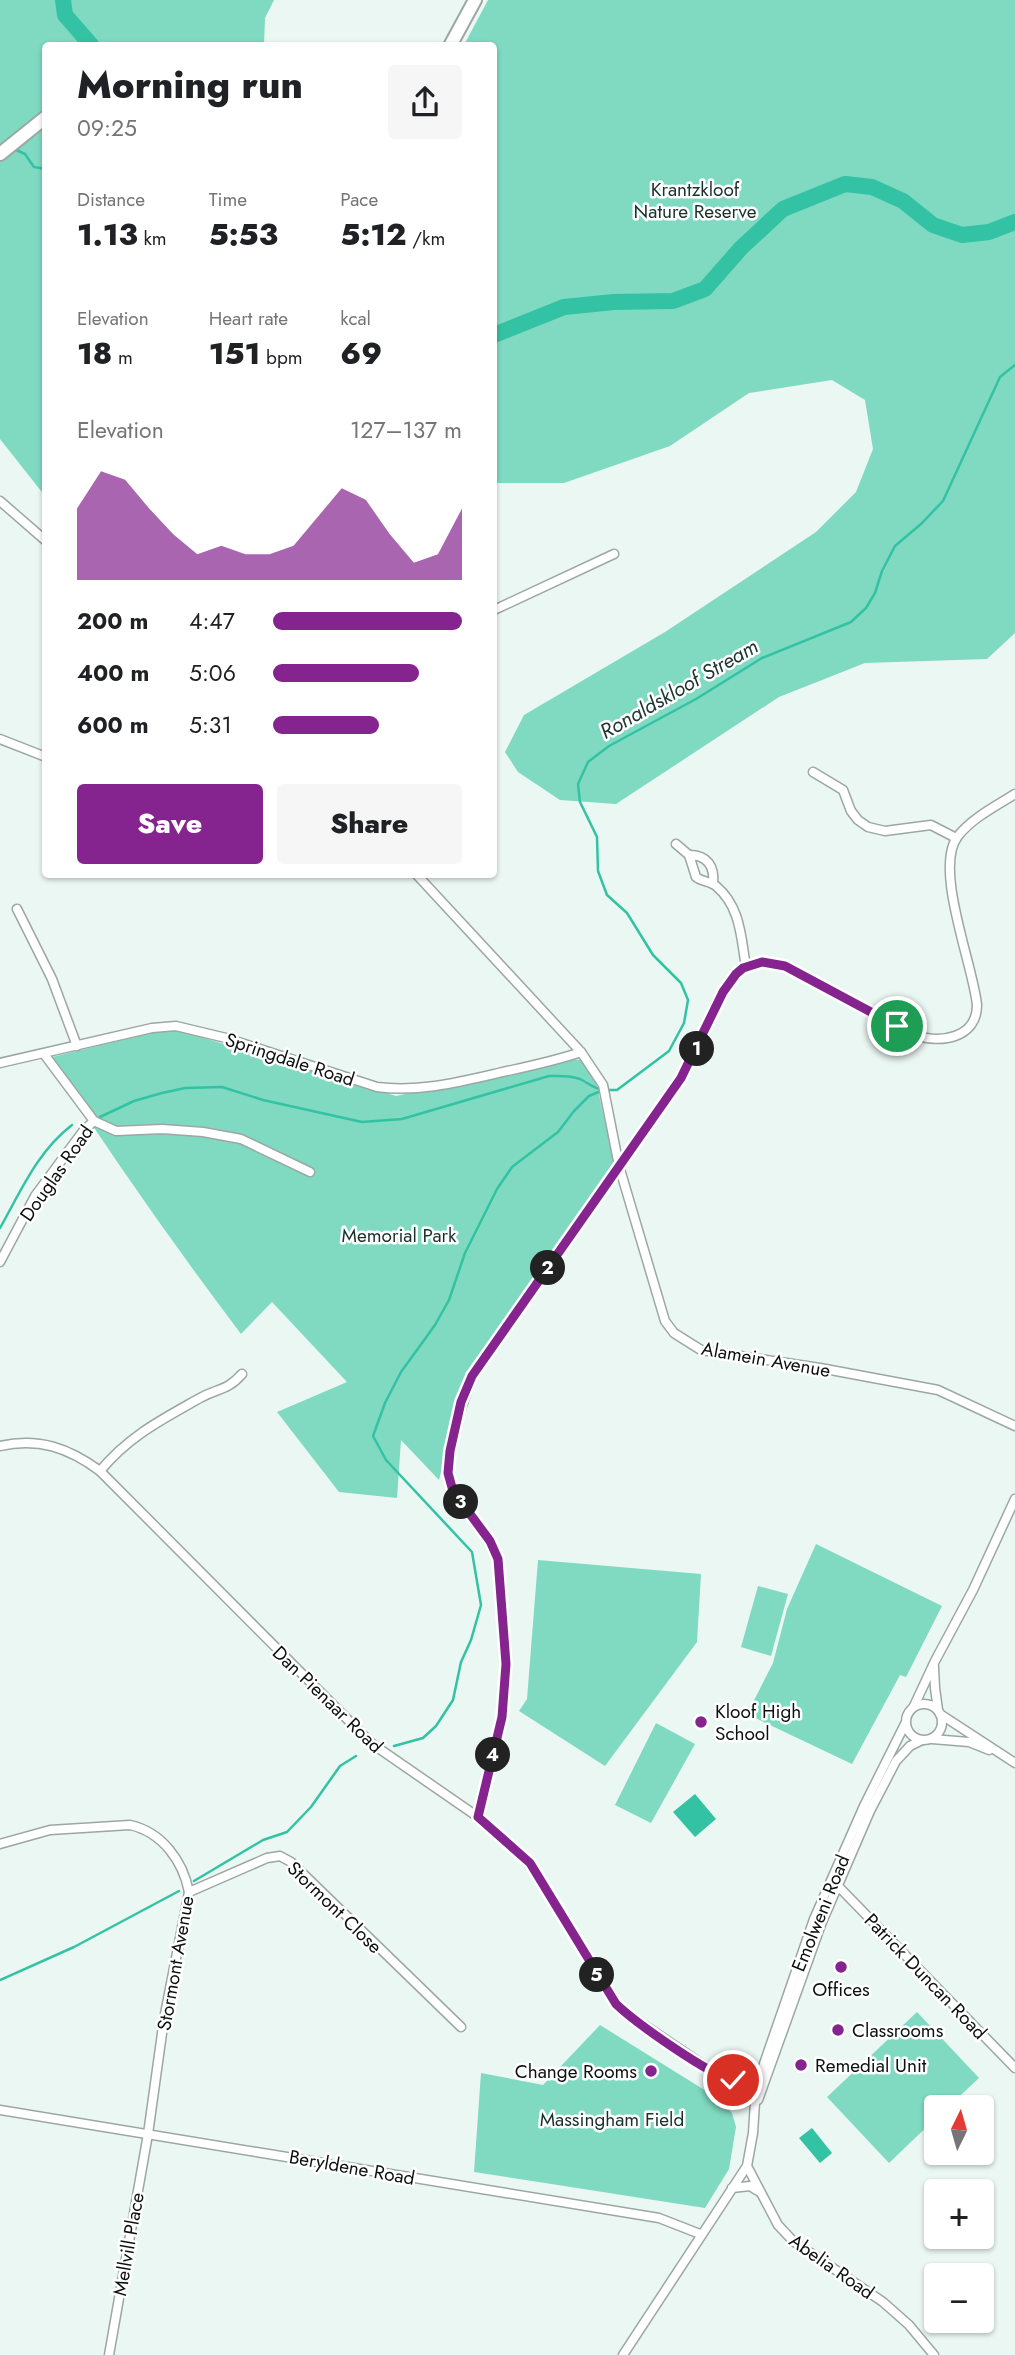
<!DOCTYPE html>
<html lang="en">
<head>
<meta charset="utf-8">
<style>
	:root { --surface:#fff; --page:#f6f6f6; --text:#202124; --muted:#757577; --accent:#85248e }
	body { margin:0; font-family:Jost,sans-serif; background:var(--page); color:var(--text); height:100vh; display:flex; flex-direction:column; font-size:26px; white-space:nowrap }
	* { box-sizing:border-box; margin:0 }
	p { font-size:23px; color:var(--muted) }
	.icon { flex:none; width:38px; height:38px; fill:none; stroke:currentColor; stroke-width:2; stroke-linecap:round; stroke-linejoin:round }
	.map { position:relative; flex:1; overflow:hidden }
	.details { position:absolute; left:42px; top:42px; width:455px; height:836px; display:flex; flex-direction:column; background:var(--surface); border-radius:7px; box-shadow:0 2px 5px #0004 }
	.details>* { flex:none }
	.needle { width:46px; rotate:5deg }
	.fabs { position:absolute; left:924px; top:2095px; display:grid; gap:14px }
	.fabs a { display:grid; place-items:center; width:70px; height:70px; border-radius:7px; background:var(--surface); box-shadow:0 2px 5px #0004; font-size:35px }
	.pin { position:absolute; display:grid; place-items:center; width:60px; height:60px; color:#fff; margin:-30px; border:4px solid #fff; border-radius:50%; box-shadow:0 2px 7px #0007 }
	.km { position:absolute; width:35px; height:35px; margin:-18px; border-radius:50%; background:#222; color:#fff; font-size:19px; line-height:35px; text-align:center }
	.round { display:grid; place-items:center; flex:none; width:74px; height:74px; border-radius:7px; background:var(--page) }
	.head { display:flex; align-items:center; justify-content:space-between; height:119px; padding:0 35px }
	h1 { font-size:38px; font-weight:800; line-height:52px }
	.stats { display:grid; grid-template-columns:repeat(3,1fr); gap:10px; height:119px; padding:7px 35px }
	.stats div { display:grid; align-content:center }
	.stats b { font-size:30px; font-weight:800 }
	.stats small { font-size:19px; font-weight:400 }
	.stats p { font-size:19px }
	.chart { height:196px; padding:14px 35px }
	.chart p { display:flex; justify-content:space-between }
	.chart svg { width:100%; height:126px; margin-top:7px; fill:var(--accent); opacity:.7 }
	.primary-button { display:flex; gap:14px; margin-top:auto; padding:14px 35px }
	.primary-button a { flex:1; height:80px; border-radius:7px; background:var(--accent); color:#fff; font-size:28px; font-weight:800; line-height:80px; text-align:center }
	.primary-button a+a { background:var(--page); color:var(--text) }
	ul { padding:0 35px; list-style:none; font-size:23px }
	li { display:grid; grid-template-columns:112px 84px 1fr; align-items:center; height:52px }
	li i { height:18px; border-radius:9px; background:var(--accent) }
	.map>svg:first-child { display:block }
</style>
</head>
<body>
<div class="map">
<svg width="1015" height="2355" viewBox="0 0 1015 2355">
	<rect width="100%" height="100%" fill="#ebf7f3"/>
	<g fill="#7fdac1">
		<polygon points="0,0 274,0 265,18 264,45 46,46 45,496 0,439"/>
		<polygon points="488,0 1015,0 1015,633 987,659 865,663 779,697 616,804 560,800 518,772 505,752 524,715 665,632 816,532 856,492 873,449 865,400 832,380 749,393 670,446 564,483 494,483 494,46 464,45"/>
		<path d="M171 1028 396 1096 569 1059 583 1060 592 1064 615 1166 461 1388 439 1480 401 1440 397 1498 339 1492 277 1412 347 1382 272 1302 241 1334C173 1244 109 1152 48 1058Z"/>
		<polygon points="816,1544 942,1606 906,1677 900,1675 852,1764 747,1714 773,1663 787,1609"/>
		<polygon points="538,1560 701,1574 697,1642 605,1766 519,1711 527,1699"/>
		<polygon points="758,1586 788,1594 771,1656 741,1647"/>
		<polygon points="656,1723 695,1744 651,1823 615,1805"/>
		<polygon points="917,2012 979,2078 948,2107 936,2107 936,2118 889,2163 827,2097"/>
		<polygon points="600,2025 719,2099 732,2113 736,2127 729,2169 705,2208 474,2172 481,2073 543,2085"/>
	</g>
	<g fill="#33c2a3">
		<polygon points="695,1794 716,1819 695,1837 673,1812"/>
		<polygon points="812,2128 832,2153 820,2163 799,2138"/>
	</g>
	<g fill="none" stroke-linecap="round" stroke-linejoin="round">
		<g stroke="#33c2a3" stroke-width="2.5">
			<polyline points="12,148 25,154 34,167 46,169"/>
			<polyline points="608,1090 617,1090 669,1051 684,1023 688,1000 681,983 653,955 627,913 607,895 598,871 597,837 580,802 578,784 588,762 609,746 696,699 762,658 851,622 866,608 875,593 882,571 895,546 921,524 943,501 1000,377 1015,365"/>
			<path d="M100 1117 134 1101 162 1093 185 1088 222 1087 263 1100 362 1122 402 1119 549 1076C559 1076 570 1075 580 1079 588 1083 593 1088 603 1090"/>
			<path d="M0 1228C21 1191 37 1152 72 1125"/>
			<polyline points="394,1746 423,1738 436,1726 453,1700 461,1662 471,1640 481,1605 472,1552 386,1460 373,1436 385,1403 401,1372 435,1325 449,1300 465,1253 497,1189 512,1167 558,1132 574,1111 589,1096 601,1091"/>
			<polyline points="194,1881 263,1840 287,1832 311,1807 340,1766 356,1756"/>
			<polyline points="0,1980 74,1947 179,1891"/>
		</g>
		<g stroke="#33c2a3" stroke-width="16">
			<polyline points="63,0 65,15 92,46"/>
			<polyline points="494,335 564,307 614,302 673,301 705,289 741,248 783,209 845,184 872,187 903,201 933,225 962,235 989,232 1015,222"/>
		</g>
		<defs>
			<g id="minor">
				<polyline points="0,501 46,541"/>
				<polyline points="494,610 614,554"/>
				<polyline points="0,739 46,757"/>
				<polyline points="813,772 843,790 851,811 858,820 868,827 885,831 931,825 956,838"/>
				<path d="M676 844 689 855 696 877C702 882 710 881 716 886 741 907 741 938 746 967"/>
				<path d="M689 855C707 855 715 866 713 884"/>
				<polyline points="417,875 581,1052 603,1085 619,1166 665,1321 674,1333 701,1350 820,1368 938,1390 1015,1426"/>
				<polyline points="17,909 52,979 77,1046"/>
				<path d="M0 1063 152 1028 176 1026 226 1038 377 1087C423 1093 467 1080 512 1070 535 1065 558 1060 581 1052"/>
				<polyline points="94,1121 116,1131 162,1129 203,1132 241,1139 310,1172"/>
				<polyline points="0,1262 35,1196 84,1130 94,1121 44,1054"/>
				<path d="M0 1446C38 1437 69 1448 100 1471L371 1743 478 1817 519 1852 540 1878 609 1995 622 2010 733 2085 759 2097"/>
				<path d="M100 1471C129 1436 161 1420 200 1398 218 1388 227 1391 242 1374"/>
				<polyline points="934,1667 935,1688 938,1710"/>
				<circle cx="924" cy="1722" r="18"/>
				<polyline points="914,1706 935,1661 973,1590 1015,1499"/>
				<polyline points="940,1714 1015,1763"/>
				<polyline points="932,1739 969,1742 989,1750"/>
				<path d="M478 1817 502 1717 506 1664 498 1559 490 1541 453 1491 448 1473 450 1451 456 1424 472 1376 681 1078 723 992C738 966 754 959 785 966 816 981 846 998 877 1015 889 1021 902 1031 915 1035 941 1044 977 1038 977 1005 973 964 933 868 958 836 972 818 996 806 1015 794"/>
				<path d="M0 1844 50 1830 130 1825C162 1832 183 1861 189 1892L164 2019 148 2134 109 2355"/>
				<polyline points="837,1885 1015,2068"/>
				<polyline points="189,1892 267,1858 280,1856 291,1862 461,2027"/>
				<path d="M726 2079C738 2081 750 2082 759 2072"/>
				<polyline points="758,2100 822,1922 870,1811 896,1761 910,1746 922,1740"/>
				<polyline points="0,2110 659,2218 700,2234"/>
				<polyline points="747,2166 778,2225 793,2241 883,2302 909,2325 934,2355"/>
				<polyline points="732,2188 750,2186 760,2192"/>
				<polyline points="623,2355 747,2166 753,2133 756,2087 814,1919 864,1806 905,1724"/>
			</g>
			<g id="secondary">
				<polyline points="450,46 475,0"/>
				<polyline points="0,154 46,117"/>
			</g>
		</defs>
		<use href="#minor" stroke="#9ca7a4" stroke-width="11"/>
		<use href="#secondary" stroke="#9ca7a4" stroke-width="16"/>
		<use href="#minor" stroke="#fff" stroke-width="8"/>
		<use href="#secondary" stroke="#fff" stroke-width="12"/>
	</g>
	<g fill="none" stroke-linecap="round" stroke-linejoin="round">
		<defs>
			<path id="route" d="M733 2080C709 2075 636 2023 616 2004L530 1863 478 1817 502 1717 506 1664 498 1559 490 1541 453 1491 448 1473 450 1451 461 1402 472 1376 681 1078 723 992 736 974 743 968 762 962 785 966 897 1026"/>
		</defs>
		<use href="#route" stroke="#fff" stroke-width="14"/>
		<use href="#route" stroke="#85248e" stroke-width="9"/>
	</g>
	<g fill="#85248e" stroke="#fff" stroke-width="2.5">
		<circle cx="701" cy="1722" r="7"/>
		<circle cx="841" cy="1967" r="7"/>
		<circle cx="838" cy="2030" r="7"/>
		<circle cx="801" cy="2065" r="7"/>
		<circle cx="651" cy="2071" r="7"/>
	</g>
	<g text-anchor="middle" stroke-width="5" stroke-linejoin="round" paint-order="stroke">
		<g font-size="19" fill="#1a312b" stroke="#fff">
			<text x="695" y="196">Krantzkloof<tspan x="695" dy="22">Nature Reserve</tspan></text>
			<text x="399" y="1242">Memorial Park</text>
			<text x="612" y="2126">Massingham Field</text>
		</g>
		<g font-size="19" fill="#0c100f" stroke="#fff">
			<text transform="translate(290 1059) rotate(18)" y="7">Springdale Road</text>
			<text transform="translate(56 1173) rotate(-55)" y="7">Douglas Road</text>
			<text transform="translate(766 1359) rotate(10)" y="7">Alamein Avenue</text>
			<text transform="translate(328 1699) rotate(44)" y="7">Dan Pienaar Road</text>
			<text transform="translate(335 1907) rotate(44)" y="7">Stormont Close</text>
			<text transform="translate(820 1913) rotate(-68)" y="7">Emolweni Road</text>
			<text transform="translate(175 1963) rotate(-80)" y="7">Stormont Avenue</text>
			<text transform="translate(926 1976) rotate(46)" y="7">Patrick Duncan Road</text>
			<text transform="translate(352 2167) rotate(10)" y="7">Beryldene Road</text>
			<text transform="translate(128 2244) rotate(-80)" y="7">Mellvill Place</text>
			<text transform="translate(832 2266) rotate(35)" y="7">Abelia Road</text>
		</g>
		<g font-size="19" fill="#0c100f" stroke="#fff" text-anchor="start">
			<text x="715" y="1718">Kloof High<tspan x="715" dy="22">School</tspan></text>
			<text x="841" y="1996" text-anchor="middle">Offices</text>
			<text x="852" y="2037">Classrooms</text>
			<text x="815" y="2072">Remedial Unit</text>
			<text x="637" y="2078" text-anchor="end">Change Rooms</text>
		</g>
		<g font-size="21" font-style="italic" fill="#203730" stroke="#fff">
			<text transform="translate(679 689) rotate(-30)" y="7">Ronaldskloof Stream</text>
		</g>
	</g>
</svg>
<div class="fabs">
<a><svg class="needle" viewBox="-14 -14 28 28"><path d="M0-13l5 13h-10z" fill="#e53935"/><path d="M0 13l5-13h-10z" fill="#757577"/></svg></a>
<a>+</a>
<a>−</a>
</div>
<div class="pin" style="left:897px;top:1026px;background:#1e9e55"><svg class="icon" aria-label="arrive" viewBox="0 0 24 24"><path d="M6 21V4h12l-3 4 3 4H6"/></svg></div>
<div class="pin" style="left:733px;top:2080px;background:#d93025"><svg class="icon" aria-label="check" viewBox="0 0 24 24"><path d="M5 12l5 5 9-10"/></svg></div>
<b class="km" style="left:697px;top:1049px">1</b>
<b class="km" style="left:548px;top:1268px">2</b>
<b class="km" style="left:461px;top:1502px">3</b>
<b class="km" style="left:493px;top:1755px">4</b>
<b class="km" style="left:597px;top:1975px">5</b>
<section class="details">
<div class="head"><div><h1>Morning run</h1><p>09:25</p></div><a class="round"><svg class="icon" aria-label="share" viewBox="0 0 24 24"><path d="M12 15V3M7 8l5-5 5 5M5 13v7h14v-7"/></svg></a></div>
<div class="stats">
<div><p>Distance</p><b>1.13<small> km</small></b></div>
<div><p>Time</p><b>5:53</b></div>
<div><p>Pace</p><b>5:12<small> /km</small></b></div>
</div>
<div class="stats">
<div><p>Elevation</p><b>18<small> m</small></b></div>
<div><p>Heart rate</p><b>151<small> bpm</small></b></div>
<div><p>kcal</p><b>69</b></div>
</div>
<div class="chart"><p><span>Elevation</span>127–137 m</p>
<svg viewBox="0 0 160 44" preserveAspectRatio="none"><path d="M0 44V19L10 6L20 9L30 19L40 28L50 35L60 32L70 35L80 35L90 32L100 22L110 12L120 16L130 28L140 38L150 35L160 19V44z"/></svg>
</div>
<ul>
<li><b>200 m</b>4:47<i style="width:100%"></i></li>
<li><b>400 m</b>5:06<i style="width:77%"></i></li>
<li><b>600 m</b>5:31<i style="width:56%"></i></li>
</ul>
<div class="primary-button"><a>Save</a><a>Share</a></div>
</section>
</div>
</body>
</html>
